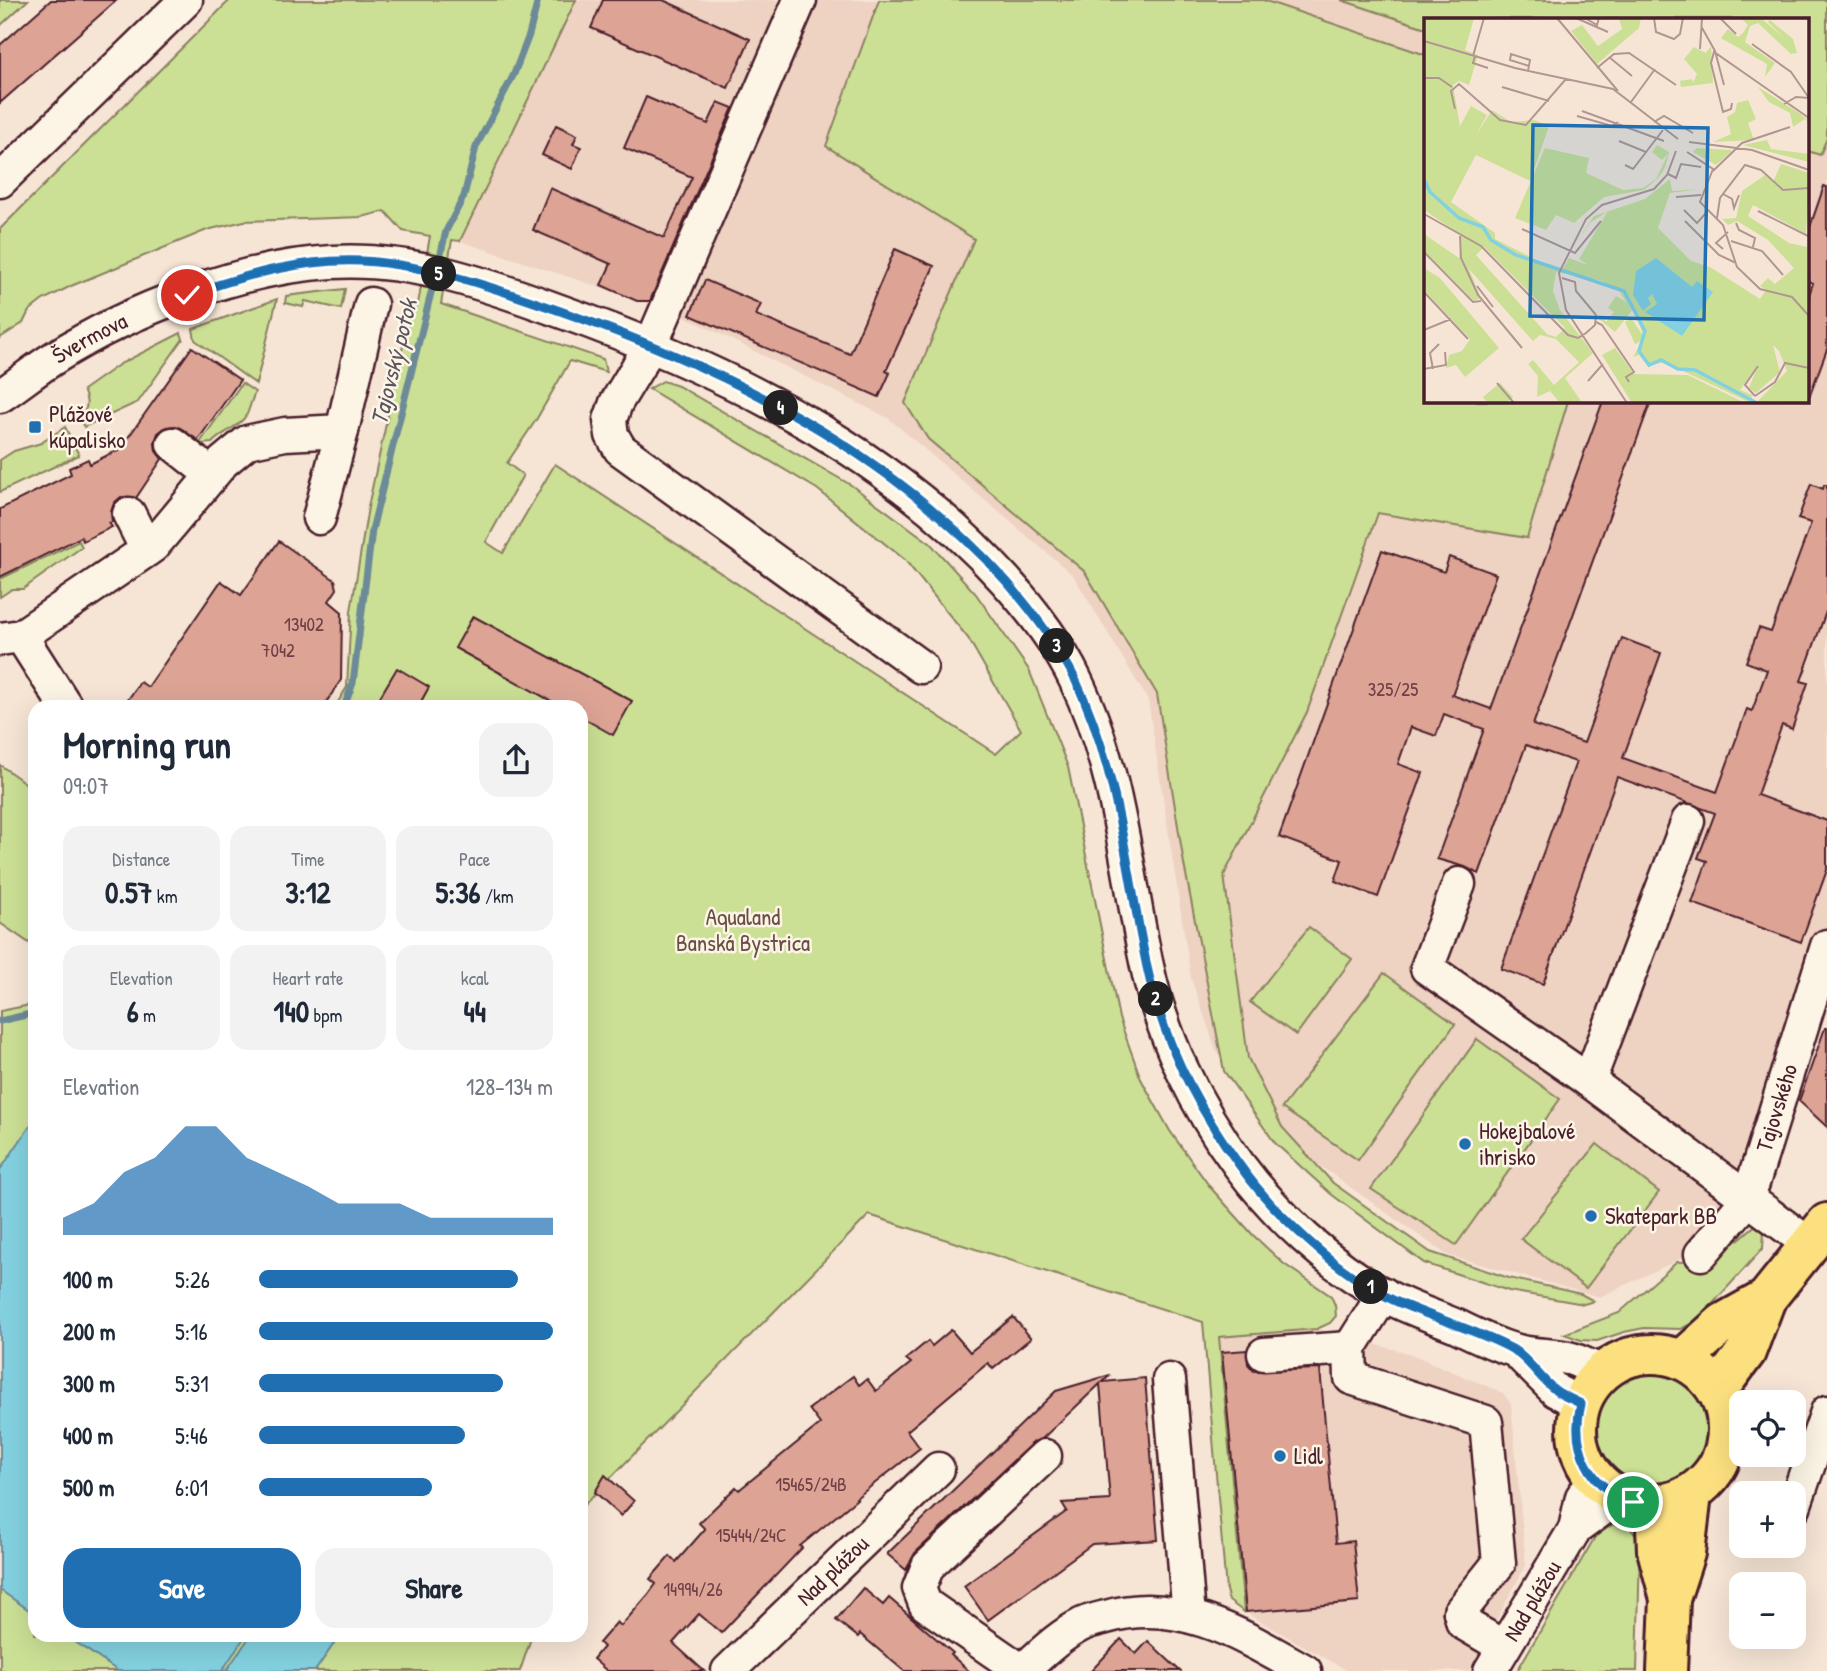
<!DOCTYPE html>
<html lang="en">
<head>
<meta charset="utf-8">
<style>
	:root { --surface:#fff; --page:#f2f2f3; --text:#1f2937; --muted:#747a83; --accent:#1f6fb2 }
	body { margin:0; font-family:"Patrick Hand",sans-serif; background:var(--page); color:var(--text); height:100vh; display:flex; flex-direction:column; font-size:26px; white-space:nowrap }
	* { box-sizing:border-box; margin:0 }
	p { font-size:23px; color:var(--muted) }
	.icon { flex:none; width:38px; height:38px; fill:none; stroke:currentColor; stroke-width:2; stroke-linecap:round; stroke-linejoin:round }
	.map { position:relative; flex:1; overflow:hidden }
	.drawer { position:absolute; left:28px; top:700px; width:560px; height:942px; display:flex; flex-direction:column; background:var(--surface); border-radius:21px; box-shadow:0 7px 28px #0002 }
	.drawer>* { flex:none }
	.controls { position:absolute; left:1729px; top:1390px; display:grid; gap:14px }
	.controls a { display:grid; place-items:center; width:77px; height:77px; border-radius:14px; background:var(--surface); box-shadow:0 7px 28px #0002; font-size:35px }
	.pin { position:absolute; display:grid; place-items:center; width:60px; height:60px; color:#fff; margin:-30px; border:4px solid #fff; border-radius:50%; box-shadow:0 2px 7px #0007 }
	.km { position:absolute; width:35px; height:35px; margin:-18px; border-radius:50%; background:#222; color:#fff; font-size:19px; line-height:35px; text-align:center }
	.round { display:grid; place-items:center; flex:none; width:74px; height:74px; border-radius:21px; background:var(--page) }
	.overview { display:flex; align-items:center; justify-content:space-between; height:119px; padding:0 35px }
	h1 { font-size:38px; font-weight:700; line-height:52px }
	.stats { display:grid; grid-template-columns:repeat(3,1fr); gap:10px; height:119px; padding:7px 35px }
	.stats div { display:grid; align-content:center; border-radius:18px; background:var(--page); text-align:center }
	.stats b { font-size:30px; font-weight:700 }
	.stats small { font-size:19px; font-weight:400 }
	.stats p { font-size:19px }
	.chart { height:196px; padding:14px 35px }
	.chart p { display:flex; justify-content:space-between }
	.chart svg { width:100%; height:126px; margin-top:7px; fill:var(--accent); opacity:.7 }
	.cta { display:flex; gap:14px; margin-top:auto; padding:14px 35px }
	.cta a { flex:1; height:80px; border-radius:21px; background:var(--accent); color:#fff; font-size:28px; font-weight:700; line-height:80px; text-align:center }
	.cta a+a { background:var(--page); color:var(--text) }
	ul { padding:0 35px; list-style:none; font-size:23px }
	li { display:grid; grid-template-columns:112px 84px 1fr; align-items:center; height:52px }
	li i { height:18px; border-radius:9px; background:var(--accent) }
	.map>svg:first-child { display:block }
</style>
</head>
<body>
<div class="map">
<svg width="1827" height="1671" viewBox="0 0 1827 1671">
	<rect width="100%" height="100%" fill="#f6e5d5"/>
	<filter id="ink" filterUnits="userSpaceOnUse"><feTurbulence type="fractalNoise" baseFrequency=".0143" numOctaves="2"/><feDisplacementMap in="SourceGraphic" scale="14" xChannelSelector="R" yChannelSelector="G"/><feConvolveMatrix kernelMatrix="1 2 1 2 8 2 1 2 1" color-interpolation-filters="sRGB"/></filter>
	<g filter="url(#ink)">
		<g fill="#eed2c2">
			<polygon points="576,0 1341,0 1426,27 1426,401 1808,401 1808,151 1820,155 1827,138 1827,986 1751,1225 1600,1297 1447,1255 1273,1133 1216,1050 1191,978 1148,700 1073,575 888,418 678,313 460,241"/>
			<polygon points="1317,1329 1411,1354 1503,1393 1511,1404 1526,1565 1469,1671 1348,1671 1244,1612 1219,1337"/>
		</g>
		<g fill="#cbe095" stroke="#8a8060" stroke-width="2">
			<polygon points="0,0 28,0 0,26"/>
			<polygon points="230,0 576,0 460,241 452,240 441,304 603,359 606,372 570,361 536,420 507,463 523,475 486,542 503,553 555,464 996,754 1021,730 968,638 905,560 817,489 649,389 663,381 678,386 851,485 930,543 976,594 1029,670 1068,767 1119,1018 1141,1079 1170,1131 1210,1187 1253,1235 1284,1264 1331,1296 1335,1305 1336,1316 1330,1323 1317,1329 1219,1337 1244,1612 1229,1601 1226,1590 1203,1322 869,1215 581,1508 581,707 335,707 347,687 351,611 368,507 409,318 418,304 430,236 403,231 385,211 362,217 244,221 207,230 71,286 43,300 29,311 23,323 0,338 0,229"/>
			<polygon points="879,0 1263,0 1426,55 1426,401 1568,401 1527,538 1378,513 1307,712 1224,875 1248,1058 1282,1127 1333,1183 1430,1252 1509,1278 1581,1294 1594,1301 1584,1304 1509,1291 1424,1263 1331,1194 1275,1143 1224,1071 1184,864 1157,694 1085,572 928,439 905,403 974,239 826,146"/>
			<polygon points="1341,0 1827,0 1827,138 1820,155 1808,151 1808,19 1426,19 1426,28"/>
			<polygon points="345,289 341,309 305,301 303,307 285,303 286,296"/>
			<polygon points="277,299 256,384 195,340 193,329"/>
			<path d="M181 333 183 339 138 402 84 427 79 418C89 409 88 401 83 390L120 364Z"/>
			<path d="M242 383 255 392C252 399 250 407 247 414 240 427 222 432 212 443L199 444Z"/>
			<polygon points="65,427 79,455 0,492 0,460 14,451 41,443"/>
			<polygon points="79,541 82,547 23,589 12,589 0,597 0,579"/>
			<polygon points="0,765 35,790 35,947 0,923"/>
			<polygon points="1309,927 1352,959 1296,1035 1250,1002"/>
			<polygon points="1384,973 1455,1024 1358,1160 1282,1108"/>
			<polygon points="35,1004 35,1634 532,1635 520,1671 0,1671 0,1011"/>
			<polygon points="1477,1039 1560,1099 1456,1245 1371,1189"/>
			<polygon points="1597,1144 1659,1192 1586,1288 1521,1239"/>
			<polygon points="1758,1223 1764,1231 1763,1248 1698,1320 1681,1329 1644,1328 1624,1332 1597,1341 1581,1340 1564,1334 1619,1313 1677,1262 1713,1261"/>
			<circle cx="1651" cy="1430" r="56"/>
			<polygon points="1613,1524 1630,1528 1637,1537 1640,1548 1637,1671 1517,1671 1595,1537"/>
		</g>
		<g fill="#83d1e0" stroke="#6c8a98" stroke-width="2">
			<polygon points="35,1119 35,1614 0,1590 0,1170"/>
			<polygon points="65,1635 246,1635 222,1671 118,1671"/>
			<polygon points="251,1635 251,1634 340,1635 315,1671 226,1671"/>
		</g>
		<g fill="none" stroke-linecap="round" stroke-linejoin="round">
			<g stroke="#6c8a98" stroke-width="7">
				<polyline points="438,266 446,231 464,196 476,147 514,74 529,35 538,0"/>
				<polyline points="344,707 353,683 372,530 434,281"/>
				<polyline points="0,1021 35,1013"/>
			</g>
		</g>
		<g fill="#dda496" stroke="#4a1f2b" stroke-width="2">
			<polygon points="51,0 117,0 0,103 0,45"/>
			<polygon points="603,0 663,0 750,39 728,88 591,28"/>
			<polygon points="646,97 708,124 718,102 733,108 650,301 637,301 601,285 611,264 533,230 550,188 664,238 692,177 624,148"/>
			<polygon points="556,125 577,135 573,144 581,147 572,169 542,155"/>
			<polygon points="1824,186 1827,187 1827,349 1810,395 1808,395 1808,298 1813,283 1808,281 1808,233"/>
			<polygon points="895,249 934,266 886,371 890,373 879,397 690,315 705,280 761,304 756,315 850,354"/>
			<polygon points="192,347 240,380 198,440 176,426 166,427 158,433 155,442 156,451 162,459 136,498 121,497 114,503 111,512 112,522 109,523 112,527 83,541 81,537 0,577 0,509 71,474 69,468 88,459 90,464 120,449"/>
			<polygon points="1603,401 1651,401 1533,725 1584,743 1622,638 1661,653 1623,758 1717,792 1747,709 1752,711 1767,670 1746,662 1759,628 1771,632 1811,523 1798,519 1811,484 1823,489 1824,485 1827,485 1827,609 1801,681 1808,683 1792,729 1782,725 1757,795 1827,821 1827,870 1801,942 1692,903 1707,861 1698,858 1715,813 1617,777 1543,984 1501,969 1576,762 1526,745 1479,874 1465,867 1437,859 1484,729 1444,714 1436,736 1411,727 1398,764 1423,773 1378,897 1335,881 1342,860 1279,837 1382,550 1444,572 1449,557 1496,574 1452,695 1491,709"/>
			<polygon points="279,541 335,580 337,589 329,601 342,612 341,680 323,707 123,707 140,682 148,687 221,581 241,595"/>
			<polygon points="473,616 632,701 613,735 581,717 581,707 562,707 455,648"/>
			<polygon points="397,668 429,687 418,707 374,707"/>
			<polygon points="1825,1028 1827,1028 1827,1127 1799,1101"/>
			<polygon points="1013,1317 1031,1338 993,1369 988,1363 907,1431 920,1448 856,1498 857,1499 800,1546 802,1548 721,1633 699,1614 673,1643 704,1671 607,1671 593,1659 603,1647 599,1643 617,1622 621,1626 648,1595 656,1584 650,1579 670,1556 676,1562 705,1529 699,1523 736,1487 739,1490 820,1424 809,1409 853,1376 859,1385 867,1379 876,1391 911,1363 906,1359 928,1341 932,1346 951,1330 970,1352"/>
			<polygon points="1247,1350 1248,1364 1254,1371 1320,1369 1336,1543 1353,1541 1359,1602 1246,1612 1222,1352"/>
			<polygon points="1110,1375 1103,1382 1145,1378 1158,1540 1092,1544 988,1620 964,1586 1067,1511 1062,1503 1110,1500 1100,1384 1043,1438 1032,1443 915,1553 906,1570 887,1554 1056,1391"/>
			<polygon points="605,1475 634,1501 621,1516 595,1492"/>
			<polygon points="863,1588 883,1605 889,1598 953,1653 951,1655 969,1671 904,1671 860,1634 858,1637 836,1620"/>
			<polygon points="1121,1639 1136,1654 1148,1641 1180,1671 1091,1671"/>
		</g>
		<g fill="none" stroke-linecap="round" stroke-linejoin="round">
			<defs>
				<g id="minor">
					<polyline points="800,0 651,345 616,403 610,420 612,435 620,449 921,667"/>
					<polyline points="0,181 186,0"/>
					<path id="s1" d="M0 396C18 384 35 370 54 358 131 309 241 267 332 262 409 257 486 284 557 310 721 368 887 449 1005 580 1032 610 1057 642 1075 679 1119 769 1126 870 1147 966 1162 1037 1196 1107 1239 1165 1277 1216 1329 1265 1386 1296 1408 1308 1433 1316 1457 1326 1476 1335 1497 1346 1518 1351 1535 1356 1555 1354 1572 1359 1583 1363 1593 1368 1603 1372"/>
					<polyline points="173,444 212,475"/>
					<polyline points="129,514 147,550"/>
					<polyline points="319,518 342,431"/>
					<polyline points="21,636 65,705"/>
					<polyline points="0,639 21,636 153,546 223,462 247,442 285,434 342,431 371,304"/>
					<polyline points="1459,884 1427,968 1589,1081 1809,1244"/>
					<polyline points="1589,1081 1688,821"/>
					<path id="s2" d="M1701 1254 1748 1199 1827 946"/>
					<polyline points="1384,1294 1350,1348 1351,1378 1486,1422 1499,1563 1460,1612"/>
					<polyline points="1516,1351 1556,1391 1582,1404"/>
					<polyline points="1264,1354 1350,1348"/>
					<polyline points="1169,1380 1189,1616"/>
					<polyline points="1794,1507 1827,1412"/>
					<polyline points="1575,1529 1601,1510 1614,1495"/>
					<polyline points="1460,1612 1463,1623 1504,1647"/>
					<path id="s3" d="M728 1671 938 1469"/>
					<polyline points="1022,1671 925,1604 919,1588 928,1566 1045,1456"/>
					<path d="M1022 1671C1040 1655 1059 1636 1081 1625 1088 1621 1098 1619 1106 1617 1179 1595 1245 1637 1305 1671"/>
					<path id="s4" d="M1490 1671 1575 1529 1582 1497 1595 1478"/>
				</g>
				<g id="major">
					<circle cx="1652" cy="1429" r="75"/>
					<polyline points="1682,1360 1723,1323 1766,1299"/>
					<polyline points="1717,1391 1746,1352 1766,1299 1827,1223"/>
					<polyline points="1655,1505 1657,1550 1670,1599 1667,1671"/>
					<polyline points="1670,1599 1685,1553 1692,1494"/>
				</g>
			</defs>
			<use href="#minor" stroke="#4a1f2b" stroke-width="37"/>
			<use href="#major" stroke="#4a1f2b" stroke-width="44"/>
			<use href="#minor" stroke="#fcf5e5" stroke-width="32"/>
			<use href="#major" stroke="#fce080" stroke-width="38"/>
		</g>
	</g>
	<g fill="none" stroke-linecap="round" stroke-linejoin="round" filter="url(#ink)">
		<defs>
			<path id="route" d="M187 295C243 276 302 258 362 261 431 265 498 289 563 312 726 369 890 451 1007 582 1033 612 1057 643 1075 679 1119 769 1126 870 1147 967 1162 1037 1196 1105 1238 1163 1274 1214 1337 1273 1393 1300 1432 1318 1475 1329 1512 1349 1529 1359 1539 1378 1555 1390 1562 1396 1573 1399 1581 1404 1570 1446 1589 1489 1633 1502"/>
		</defs>
		<use href="#route" stroke="#fff" stroke-width="14"/>
		<use href="#route" stroke="#1f6fb2" stroke-width="9"/>
	</g>
	<g fill="#1f6fb2" stroke="#fcf5e5" stroke-width="2.5">
		<rect x="28" y="420" width="14" height="14" rx="3.5"/>
		<circle cx="1465" cy="1144" r="7"/>
		<circle cx="1591" cy="1216" r="7"/>
		<circle cx="1280" cy="1456" r="7"/>
	</g>
	<g text-anchor="middle" stroke-width="5" stroke-linejoin="round" paint-order="stroke">
		<g font-size="19" fill="#6f4046">
			<text x="304" y="631">13402</text>
			<text x="278" y="657">7042</text>
			<text x="1393" y="696">325/25</text>
			<text x="811" y="1491">15465/24B</text>
			<text x="751" y="1542">15444/24C</text>
			<text x="693" y="1596">14994/26</text>
		</g>
		<g font-size="23" fill="#4a1f2b" stroke="#fcf5e5">
			<text dy="8" stroke="none"><textPath href="#s1" startOffset="107">Švermova</textPath></text>
			<text dy="8" stroke="none"><textPath href="#s2" startOffset="168">Tajovského</textPath></text>
			<text dy="8" stroke="none"><textPath href="#s3" startOffset="145">Nad plážou</textPath></text>
			<text dy="8" stroke="none"><textPath href="#s4" startOffset="82">Nad plážou</textPath></text>
		</g>
		<g font-size="23" fill="#4a1f2b" stroke="#fcf5e5" text-anchor="start">
			<text x="49" y="422">Plážové<tspan x="49" dy="26">kúpalisko</tspan></text>
			<text x="1479" y="1139">Hokejbalové<tspan x="1479" dy="26">ihrisko</tspan></text>
			<text x="1605" y="1224">Skatepark BB</text>
			<text x="1294" y="1464">Lidl</text>
		</g>
		<g font-size="23" fill="#6a4f46" stroke="#fcf5e5">
			<text x="743" y="925">Aqualand<tspan x="743" dy="26">Banská Bystrica</tspan></text>
		</g>
		<g font-size="24" font-style="italic" fill="#5b5461" stroke="#fcf5e5">
			<text transform="translate(394 362) rotate(-76)" y="8">Tajovský potok</text>
		</g>
	</g>
	<g transform="translate(1424 18)">
		<rect width="385" height="385" fill="#f6e5d5"/>
		<path d="M0 0H50L41 32 54 37 45 67 35 63 29 67 36 108 47 88 63 97 51 119 68 92 87 104 110 102 125 108 106 163 52 137 27 184 71 215V221L132 252 138 253 145 240 164 247 155 241 184 193 166 205 148 231 170 198 221 181 246 161 248 173 277 171 246 175 234 210 267 243 286 249 336 281 342 272 336 268 344 260 351 266 370 250 344 222 313 203 304 207 298 201 312 200 318 173 341 157 349 164 357 146 385 155 382 216 329 187 324 198 365 225 383 229 385 385H332L363 353 355 333 349 327 356 354 332 375 325 370 334 347 316 372 328 377 327 385 240 344 224 348 215 337 209 339 219 322 211 326 201 304 207 300 220 319 209 291 191 314 175 301V298L176 297 182 304 190 294 184 290 192 278 202 284 196 274 178 263 132 254 129 273 136 292 169 335 141 360 157 383 136 385 126 373 113 379 114 358 104 346 109 342 130 367 155 344 132 321 116 317 109 323 45 251 57 280 50 283 0 233V216L35 240 37 217 0 192ZM60 229 141 310 132 319 123 316 52 237ZM195 0H217L215 10 173 46 147 13 158 7 174 28 198 11ZM317 0H337L359 19 344 4 346 2 369 21 373 35 367 36 334 5 326 8 321 24 351 45 341 59 343 46 297 20 304 11 314 19 319 15 324 7ZM287 28 289 65 257 69 256 63 268 61 269 65 273 56 260 41 270 29 282 35ZM334 69 375 95 385 103V105L381 101 369 109 366 95 345 84ZM324 82 332 101 324 105 330 122 289 124 307 116 303 99 311 94 313 85ZM343 122 347 131 385 136V144L319 127ZM233 127 245 134 243 143 240 152 233 161 220 172 180 179 150 205 132 197 122 212 91 200 121 130 165 140 162 155 199 172 219 170 232 161 244 136 238 142 228 134ZM273 130 306 132 308 133 292 147 269 134ZM0 250 16 260 75 330 41 359 32 347 22 350 25 337 38 333 46 321 0 272ZM191 330 210 356 264 357 321 385H208L178 337ZM76 365 89 379 82 385H64L59 379Z" fill="#cbe095" fill-rule="evenodd"/>
		<path d="M232 240 268 269 273 263 289 274 258 318 221 294 233 286 228 276 224 280 227 286 219 293 209 277 212 253Z" fill="#83d1e0"/>
		<path fill="none" stroke="#83d1e0" stroke-width="3.5" d="M0 161 6 174 35 200 59 209 67 222 92 237 200 273 221 313 215 333 225 347 237 342 254 351 271 352 333 385"/>
		<path fill="none" stroke="#b19691" stroke-width="2" d="M133 0 194 73M152 0 184 14M161 0 173 7 175 0M230 0 232 14 250 21 256 16 259 0M296 0 312 16M277 8 291 33 300 67M0 23 91 50 189 71 254 121M328 26 367 54 385 80M276 31 278 0M49 38 60 0M51 38 49 45 64 50M185 39 208 58M173 50 190 36 205 35 252 67M104 53 106 42 87 36 86 42 105 48M0 60H15L28 69M78 69 125 83M207 84 231 51M308 85 307 91 299 94 287 45 290 34 385 100M360 86 372 79 385 80M31 91 27 73 35 66 76 102 102 107 142 61M158 93 240 123M153 98 188 108 194 104M230 104 240 98 269 115M195 123 222 134M265 124 328 132 385 152M263 134 289 151 276 184 299 207 313 249 336 271 368 279 385 298M201 147 209 151 239 112M289 153 318 125 366 109M244 156 252 160 257 146 277 149M299 176 308 181 310 190 315 177M252 179 277 177M260 192 273 205 282 195M334 193 384 218M0 196 57 228 144 317 154 320 162 315 171 307 172 297M293 200 296 180 321 147 337 152 359 172 385 170M385 202V224M261 203 295 237 312 245M312 205 315 212 331 220 329 229M98 211 151 235 177 203M36 218 37 240 54 277 98 330M307 223 338 233 359 257M299 231 292 225 304 214M0 234 49 284 57 283M138 260 151 264 152 273 172 297M53 268 69 289M0 274 44 321M172 304 178 307 210 354 202 359 205 364M0 312 27 301M0 351 22 347 21 334M9 351 6 335 15 326M164 363 179 346M73 365 90 385M331 378 351 364 361 345 385 350M331 378 321 367 334 348M203 385 142 292 135 255 162 201 178 187 230 171 243 157 252 133"/>
		<path fill="#1f6fb2" fill-opacity="0.15" stroke="#1f6fb2" stroke-width="3.5" d="M109 107 284 110 280 302 106 298Z"/>
		<rect width="385" height="385" fill="none" stroke="#4a1f2b" stroke-width="3.5"/>
	</g>
</svg>
<div class="controls">
<a><svg class="icon" aria-label="locate" viewBox="0 0 24 24"><circle cx="12" cy="12" r="6"/><path d="M12 2v4M12 18v4M2 12h4M18 12h4"/></svg></a>
<a>+</a>
<a>−</a>
</div>
<div class="pin" style="left:1633px;top:1502px;background:#1e9e55"><svg class="icon" aria-label="arrive" viewBox="0 0 24 24"><path d="M6 21V4h12l-3 4 3 4H6"/></svg></div>
<div class="pin" style="left:187px;top:295px;background:#d93025"><svg class="icon" aria-label="check" viewBox="0 0 24 24"><path d="M5 12l5 5 9-10"/></svg></div>
<b class="km" style="left:1371px;top:1287px">1</b>
<b class="km" style="left:1156px;top:999px">2</b>
<b class="km" style="left:1057px;top:646px">3</b>
<b class="km" style="left:781px;top:408px">4</b>
<b class="km" style="left:439px;top:274px">5</b>
<section class="drawer">
<div class="overview"><div><h1>Morning run</h1><p>09:07</p></div><a class="round"><svg class="icon" aria-label="share" viewBox="0 0 24 24"><path d="M12 15V3M7 8l5-5 5 5M5 13v7h14v-7"/></svg></a></div>
<div class="stats">
<div><p>Distance</p><b>0.57<small> km</small></b></div>
<div><p>Time</p><b>3:12</b></div>
<div><p>Pace</p><b>5:36<small> /km</small></b></div>
</div>
<div class="stats">
<div><p>Elevation</p><b>6<small> m</small></b></div>
<div><p>Heart rate</p><b>140<small> bpm</small></b></div>
<div><p>kcal</p><b>44</b></div>
</div>
<div class="chart"><p><span>Elevation</span>128–134 m</p>
<svg viewBox="0 0 160 44" preserveAspectRatio="none"><path d="M0 44V38L10 33L20 22L30 17L40 6L50 6L60 17L70 22L80 27L90 33L100 33L110 33L120 38L130 38L140 38L150 38L160 38V44z"/></svg>
</div>
<ul>
<li><b>100 m</b>5:26<i style="width:88%"></i></li>
<li><b>200 m</b>5:16<i style="width:100%"></i></li>
<li><b>300 m</b>5:31<i style="width:83%"></i></li>
<li><b>400 m</b>5:46<i style="width:70%"></i></li>
<li><b>500 m</b>6:01<i style="width:59%"></i></li>
</ul>
<div class="cta"><a>Save</a><a>Share</a></div>
</section>
</div>
</body>
</html>
